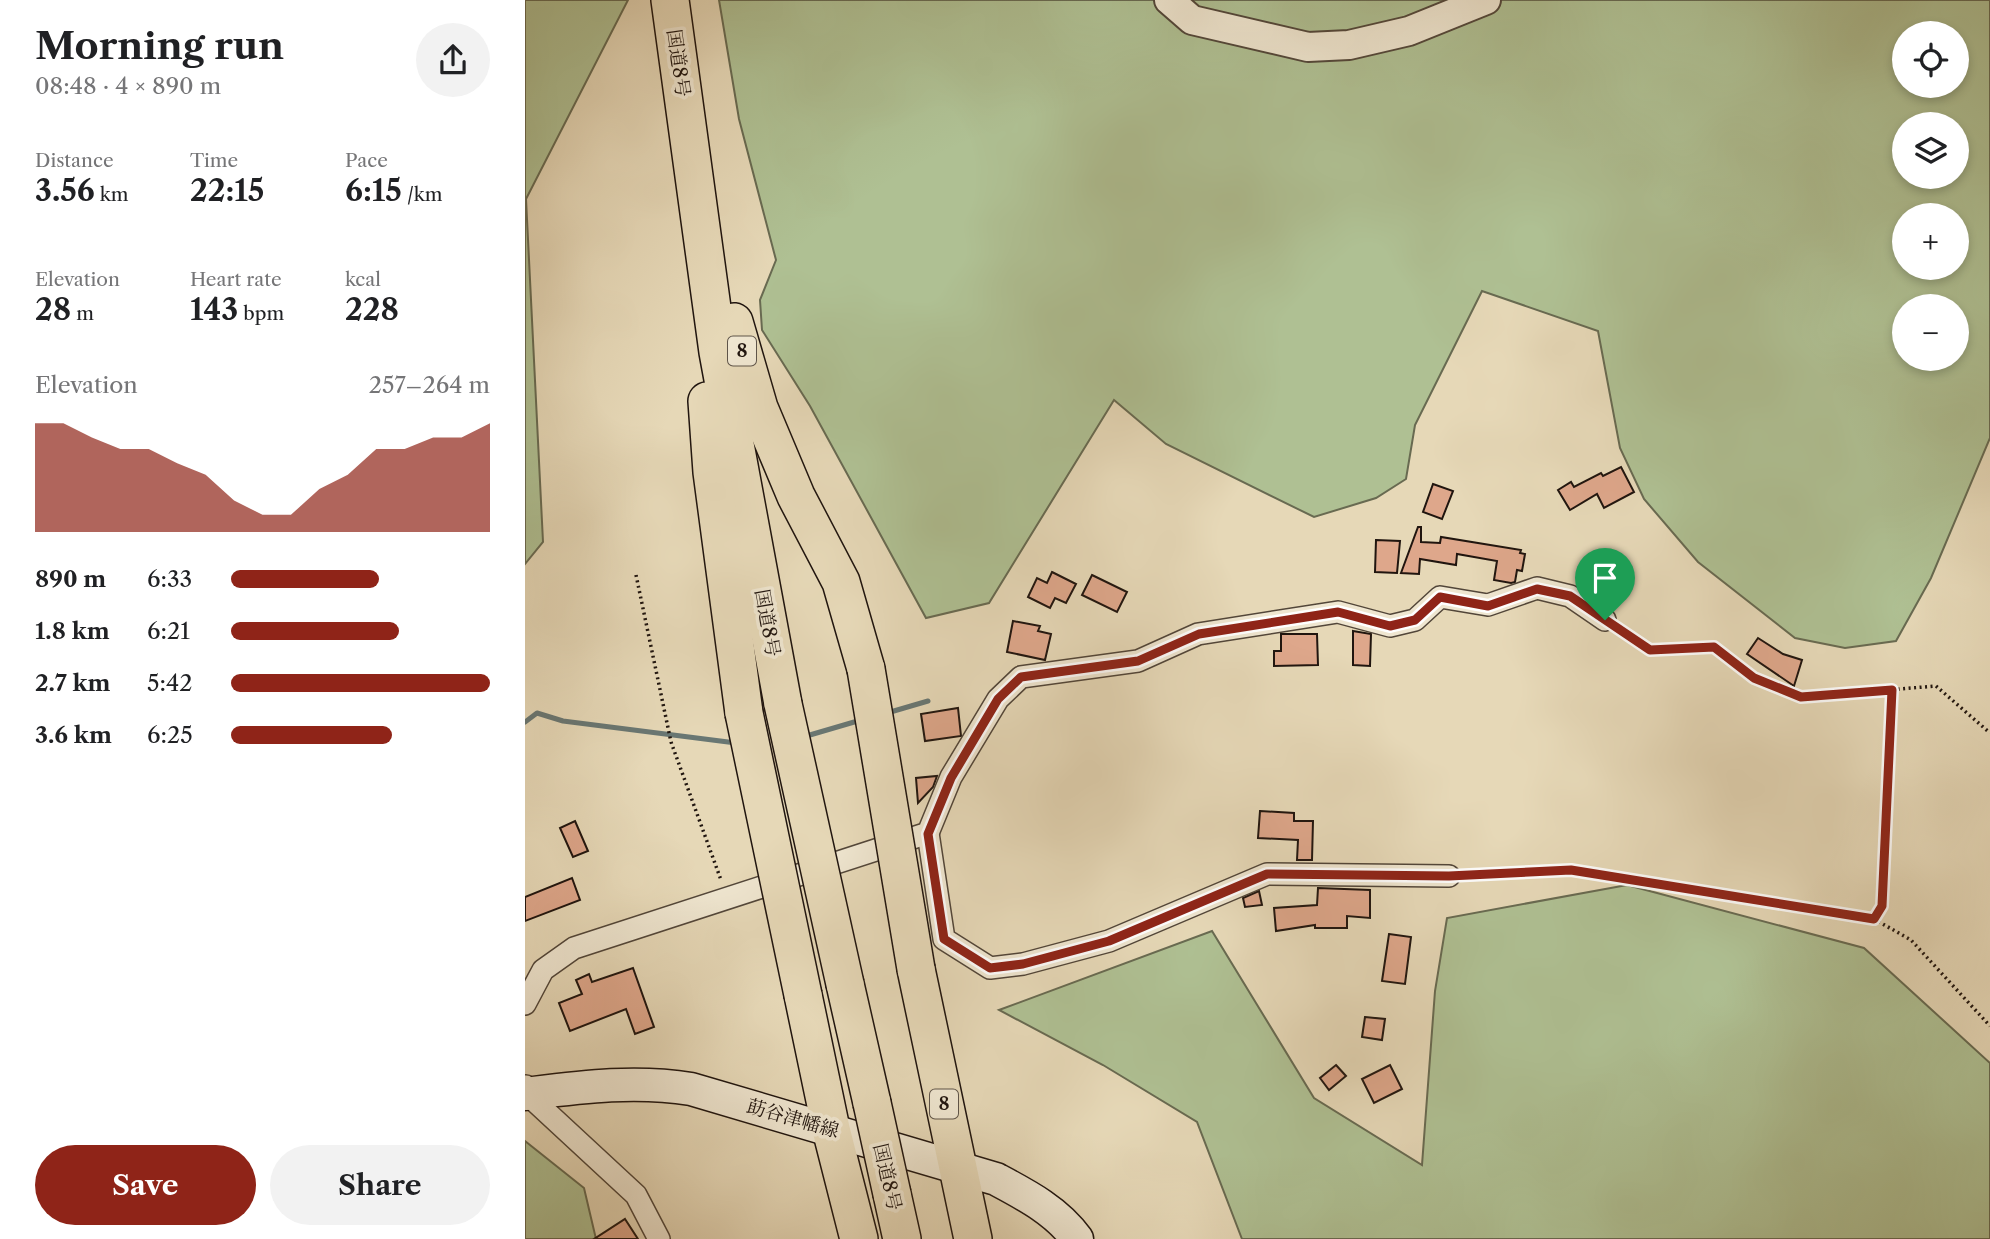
<!DOCTYPE html>
<html lang="en">
<head>
<meta charset="utf-8">
<style>
	:root { --surface:#fff; --page:#f2f2f2; --text:#202124; --muted:#757577; --accent:#8f2418 }
	body { margin:0; font-family:"Libre Caslon Text","Noto Serif JP",serif; background:var(--page); color:var(--text); height:100vh; display:flex; flex-direction:column; font-size:26px; white-space:nowrap }
	* { box-sizing:border-box; margin:0 }
	p { font-size:23px; color:var(--muted) }
	.icon { flex:none; width:38px; height:38px; fill:none; stroke:currentColor; stroke-width:2; stroke-linecap:round; stroke-linejoin:round }
	.map { position:relative; flex:1; overflow:hidden }
	.side { display:flex; flex-direction:column; background:var(--surface); width:525px }
	.side>* { flex:none }
	.tools { position:absolute; left:1367px; top:21px; display:grid; gap:14px }
	.tools a { display:grid; place-items:center; width:77px; height:77px; border-radius:50%; background:var(--surface); box-shadow:0 4px 10px #0003; font-size:35px }
	.pin { position:absolute; display:grid; place-items:center; width:60px; height:60px; color:#fff; margin:-72px -30px; border-radius:50% 50% 50% 0; rotate:-45deg; box-shadow:0 0 7px #0007 }
	.pin .icon { rotate:45deg }
	.round { display:grid; place-items:center; flex:none; width:74px; height:74px; border-radius:37px; background:var(--page) }
	.head { display:flex; align-items:center; justify-content:space-between; height:119px; padding:0 35px }
	h1 { font-size:38px; font-weight:800; line-height:52px }
	.metrics { display:grid; grid-template-columns:repeat(3,1fr); gap:10px; height:119px; padding:7px 35px }
	.metrics div { display:grid; align-content:center }
	.metrics b { font-size:30px; font-weight:800 }
	.metrics small { font-size:19px; font-weight:400 }
	.metrics p { font-size:19px }
	.chart { height:196px; padding:14px 35px }
	.chart p { display:flex; justify-content:space-between }
	.chart svg { width:100%; height:126px; margin-top:7px; fill:var(--accent); opacity:.7 }
	.primary-button { display:flex; gap:14px; margin-top:auto; padding:14px 35px }
	.primary-button a { flex:1; height:80px; border-radius:42px; background:var(--accent); color:#fff; font-size:28px; font-weight:800; line-height:80px; text-align:center }
	.primary-button a+a { background:var(--page); color:var(--text) }
	ul { padding:0 35px; list-style:none; font-size:23px }
	li { display:grid; grid-template-columns:112px 84px 1fr; align-items:center; height:52px }
	li i { height:18px; border-radius:9px; background:var(--accent) }
	main { display:flex; flex:1; min-height:0 }
	.map>svg:first-child { display:block }
</style>
</head>
<body>
<main>
<section class="side">
<div class="head"><div><h1>Morning run</h1><p>08:48 · 4 × 890 m</p></div><a class="round"><svg class="icon" aria-label="share" viewBox="0 0 24 24"><path d="M12 15V3M7 8l5-5 5 5M5 13v7h14v-7"/></svg></a></div>
<div class="metrics">
<div><p>Distance</p><b>3.56<small> km</small></b></div>
<div><p>Time</p><b>22:15</b></div>
<div><p>Pace</p><b>6:15<small> /km</small></b></div>
</div>
<div class="metrics">
<div><p>Elevation</p><b>28<small> m</small></b></div>
<div><p>Heart rate</p><b>143<small> bpm</small></b></div>
<div><p>kcal</p><b>228</b></div>
</div>
<div class="chart"><p><span>Elevation</span>257–264 m</p>
<svg viewBox="0 0 160 44" preserveAspectRatio="none"><path d="M0 44V6L10 6L20 11L30 15L40 15L50 20L60 24L70 33L80 38L90 38L100 29L110 24L120 15L130 15L140 11L150 11L160 6V44z"/></svg>
</div>
<ul>
<li><b>890 m</b>6:33<i style="width:57%"></i></li>
<li><b>1.8 km</b>6:21<i style="width:65%"></i></li>
<li><b>2.7 km</b>5:42<i style="width:100%"></i></li>
<li><b>3.6 km</b>6:25<i style="width:62%"></i></li>
</ul>
<div class="primary-button"><a>Save</a><a>Share</a></div>
</section>
<div class="map">
<svg width="1465" height="1239" viewBox="0 0 1465 1239">
	<rect width="100%" height="100%" fill="#e6d8b7"/>
	<filter id="stains"><feTurbulence type="fractalNoise" baseFrequency=".00286" numOctaves="4"/><feColorMatrix values="0 0 0 0 .2 0 0 0 0 .09 0 0 0 0 .02 0 0 0 .5 -.17"/></filter>
	<radialGradient id="worn" r=".72"><stop offset=".6" stop-color="#630" stop-opacity="0"/><stop offset="1" stop-color="#630" stop-opacity=".3"/></radialGradient>
	<g fill="#afc093" stroke="#686a51" stroke-width="2" fill-rule="evenodd">
		<polygon points="0,0 103,0 1,199 18,542 0,564"/>
		<path d="M194 0H1465V438L1406 578 1371 641 1320 648 1270 638 1173 562 1119 499 1095 448 1073 331 957 291 890 425 881 479 851 498 789 517 641 444 589 400 464 603 401 618 285 406 237 330 235 300 251 260 214 119ZM1379 33H1432V86H1379ZM1379 124H1432V177H1379ZM1379 215H1432V268H1379ZM1379 306H1432V359H1379Z"/>
		<polygon points="1102,885 1339,948 1465,1063 1465,1239 717,1239 672,1122 578,1065 474,1010 687,931 789,1098 897,1165 910,991 922,918"/>
		<polygon points="0,1141 59,1188 71,1239 0,1239"/>
	</g>
	<g fill="none" stroke-linecap="round" stroke-linejoin="round">
		<g stroke="#697773" stroke-width="5">
			<polyline points="362,713 403,701"/>
			<polyline points="0,722 12,713 38,721 211,743"/>
			<polyline points="278,737 336,720"/>
		</g>
	</g>
	<g fill="#dea78b" stroke="#20150f" stroke-width="2">
		<polygon points="1096,467 1109,492 1079,508 1072,494 1045,510 1033,490 1046,482 1049,487 1076,473 1078,476"/>
		<polygon points="908,484 928,491 917,519 898,512"/>
		<polygon points="893,527 896,527 896,542 915,543 916,537 996,550 995,553 1000,554 997,571 992,570 990,582 986,583 969,580 972,561 932,554 931,565 895,559 894,574 876,573"/>
		<polygon points="851,540 875,541 872,573 850,572"/>
		<polygon points="527,572 551,584 541,603 530,598 525,608 503,597 512,578 522,583"/>
		<polygon points="567,575 602,592 592,612 557,595"/>
		<polygon points="488,621 515,626 513,631 526,634 520,660 482,652"/>
		<polygon points="828,631 846,634 845,666 828,665"/>
		<polygon points="756,634 792,634 793,665 749,666 749,651 756,651"/>
		<polygon points="1233,638 1258,654 1277,660 1269,686 1222,654"/>
		<polygon points="433,708 436,736 400,741 396,714"/>
		<polygon points="412,776 408,787 393,803 391,778"/>
		<polygon points="735,811 769,813 769,821 788,821 787,860 772,860 773,840 733,838"/>
		<polygon points="50,821 63,851 48,857 35,828"/>
		<polygon points="47,878 55,900 0,921 0,897"/>
		<polygon points="793,888 845,890 845,918 822,916 822,928 790,928 790,925 751,931 749,908 792,905"/>
		<polygon points="734,891 737,905 720,907 718,898"/>
		<polygon points="864,934 886,937 880,984 857,981"/>
		<polygon points="108,968 129,1027 110,1034 101,1009 45,1031 34,1003 57,994 51,980 64,974 67,982"/>
		<polygon points="840,1017 860,1019 857,1040 837,1037"/>
		<polygon points="811,1065 821,1076 804,1090 795,1078"/>
		<polygon points="865,1065 877,1089 849,1103 837,1079"/>
		<polygon points="100,1219 113,1239 69,1239"/>
	</g>
	<g fill="none" stroke-linecap="round" stroke-linejoin="round">
		<defs>
			<g id="minor">
				<polyline points="403,833 419,939 465,968 498,964 584,941 742,874 924,876"/>
				<polyline points="0,1004 18,970 49,948 403,833 426,777 473,699 496,677 613,661 673,634 813,612 865,626 890,620 915,597 963,605 1012,588 1045,596 1080,620"/>
				<polyline points="1,1086 2,1094 111,1195 134,1239"/>
			</g>
			<polyline id="tertiary" points="644,0 667,20 783,47 824,45 884,31 961,0"/>
			<path id="secondary" d="M0 1094C57 1087 109 1080 166 1089L471 1179C501 1195 532 1211 552 1239"/>
			<g id="trunk">
				<polyline points="145,0 193,352 258,704"/>
				<polyline points="209,322 234,408 271,496 316,582 341,669"/>
				<polyline points="182,401 187,472 219,713"/>
				<polyline points="391,969 448,1239"/>
				<polyline points="320,984 347,1103"/>
				<polyline points="278,995 306,1129 334,1239"/>
				<polyline points="367,1194 377,1239"/>
			</g>
		</defs>
		<use href="#minor" stroke="#524639" stroke-width="24"/>
		<use href="#tertiary" stroke="#524639" stroke-width="32"/>
		<use href="#secondary" stroke="#20150f" stroke-width="35"/>
		<use href="#trunk" stroke="#20150f" stroke-width="40"/>
		<g stroke="#20150f" stroke-width="3.5" stroke-dasharray="2 3.5" stroke-linecap="butt">
			<polyline points="111,575 146,742 196,880"/>
			<polyline points="1096,631 1125,650 1189,647 1229,678 1276,697 1411,686 1465,733"/>
			<polyline points="940,875 1046,870 1349,919 1386,940 1465,1026"/>
			<polyline points="1349,919 1357,906 1367,690"/>
		</g>
		<use href="#minor" stroke="#efe6d0" stroke-width="21"/>
		<use href="#tertiary" stroke="#efe6d0" stroke-width="28"/>
		<use href="#secondary" stroke="#efe6d0" stroke-width="32"/>
		<use href="#trunk" stroke="#e6d8b7" stroke-width="37"/>
		<defs>
			<g id="trunk-bridge">
				<polyline points="341,669 391,969"/>
				<polyline points="258,704 320,984"/>
				<polyline points="219,713 278,995"/>
				<polyline points="347,1103 367,1194"/>
			</g>
		</defs>
		<use href="#trunk-bridge" stroke="#20150f" stroke-width="40" stroke-linecap="butt"/>
		<use href="#trunk-bridge" stroke="#e6d8b7" stroke-width="37"/>
	</g>
	<g fill="none" stroke-linecap="round" stroke-linejoin="round">
		<defs>
			<polygon id="route" points="1012,589 1045,596 1125,650 1189,647 1229,678 1276,697 1367,690 1357,906 1349,919 1046,870 924,876 742,874 584,941 498,964 465,968 419,939 403,834 426,778 473,699 496,677 613,661 674,634 813,612 865,626 890,620 915,597 963,606"/>
		</defs>
		<use href="#route" stroke="#fff" stroke-width="14"/>
		<use href="#route" stroke="#8f2418" stroke-width="9"/>
	</g>
	<g text-anchor="middle" stroke-width="7" stroke-linejoin="round" paint-order="stroke">
		<g fill="#efe6d0" stroke="#5e5449" stroke-width="2">
			<rect x="203" y="336.5" width="28" height="29" rx="5"/>
			<rect x="405" y="1089.5" width="28" height="29" rx="5"/>
		</g>
		<g font-size="18" font-weight="bold" fill="#20150f">
			<text x="217" y="357">8</text>
			<text x="419" y="1110">8</text>
		</g>
		<g font-size="19" fill="#20150f" stroke="#efe6d0">
			<text transform="translate(154 63) rotate(82)" y="7">国道8号</text>
			<text transform="translate(243 623) rotate(80)" y="7">国道8号</text>
			<text transform="translate(268 1118) rotate(16)" y="7">莇谷津幡線</text>
			<text transform="translate(363 1177) rotate(77)" y="7">国道8号</text>
		</g>
	</g>
	<rect width="100%" height="100%" filter="url(#stains)"/>
	<rect width="100%" height="100%" fill="url(#worn)"/>
</svg>
<div class="tools">
<a><svg class="icon" aria-label="locate" viewBox="0 0 24 24"><circle cx="12" cy="12" r="6"/><path d="M12 2v4M12 18v4M2 12h4M18 12h4"/></svg></a>
<a><svg class="icon" aria-label="layers" viewBox="0 0 24 24"><path d="M12 4l9 5-9 5-9-5zM3 14l9 5 9-5"/></svg></a>
<a>+</a>
<a>−</a>
</div>
<div class="pin" style="left:1080px;top:620px;background:#1e9e55"><svg class="icon" aria-label="arrive" viewBox="0 0 24 24"><path d="M6 21V4h12l-3 4 3 4H6"/></svg></div>
</div>
</main>
</body>
</html>
